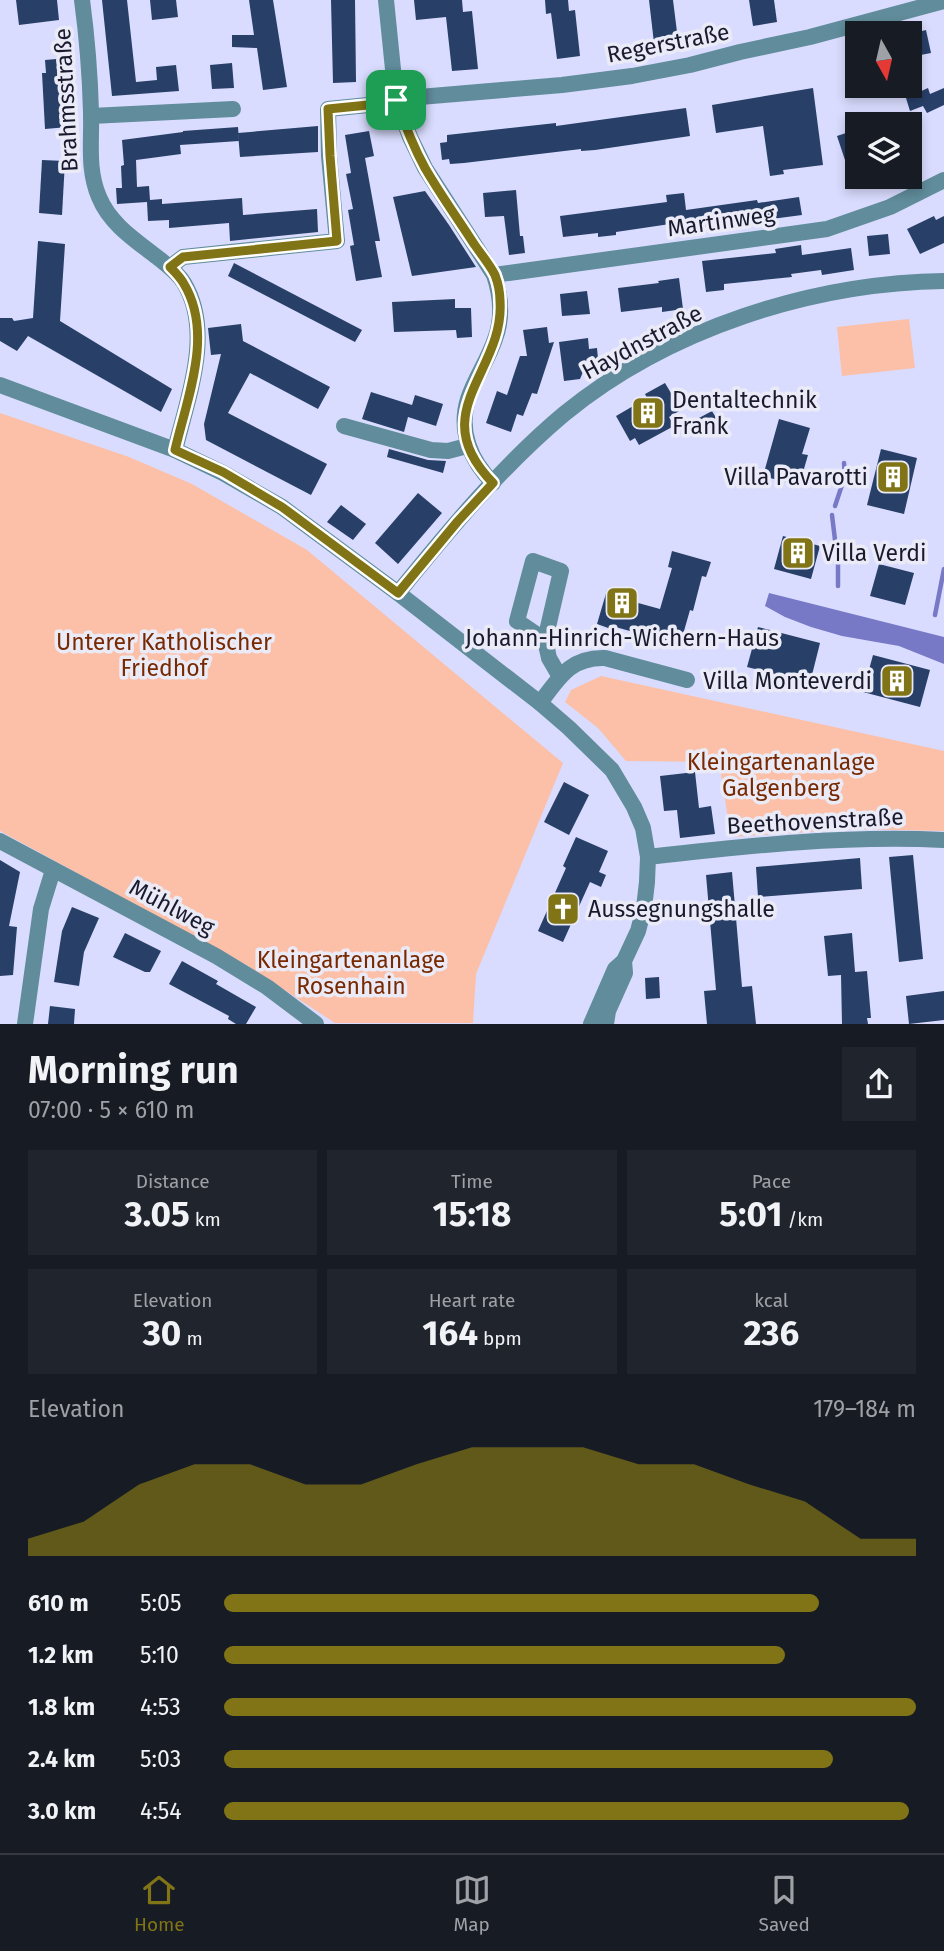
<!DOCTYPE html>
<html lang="en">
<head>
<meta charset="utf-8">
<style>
	:root { --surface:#171b24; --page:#20242c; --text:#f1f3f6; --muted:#9ea1a6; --line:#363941; --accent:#807416 }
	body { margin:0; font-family:"Fira Sans",sans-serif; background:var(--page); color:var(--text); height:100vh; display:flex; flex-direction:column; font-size:26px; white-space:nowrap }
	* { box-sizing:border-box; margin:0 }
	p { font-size:23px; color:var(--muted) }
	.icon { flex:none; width:38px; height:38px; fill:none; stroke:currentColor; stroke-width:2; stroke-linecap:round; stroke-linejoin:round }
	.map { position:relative; height:1024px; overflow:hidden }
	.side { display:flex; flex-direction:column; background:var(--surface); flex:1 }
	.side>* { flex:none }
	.needle { width:46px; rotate:172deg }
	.tools { position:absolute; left:845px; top:21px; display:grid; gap:14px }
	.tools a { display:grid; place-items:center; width:77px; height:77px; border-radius:0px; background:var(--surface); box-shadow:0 4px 10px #0003; font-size:35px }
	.pin { position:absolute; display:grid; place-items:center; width:60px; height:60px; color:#fff; margin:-30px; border-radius:14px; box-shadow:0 4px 10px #0006 }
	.round { display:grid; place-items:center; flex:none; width:74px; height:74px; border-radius:0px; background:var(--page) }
	.overview { display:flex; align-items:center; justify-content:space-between; height:119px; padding:0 28px }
	h1 { font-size:38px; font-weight:700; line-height:52px }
	.stats { display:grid; grid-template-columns:repeat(3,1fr); gap:10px; height:119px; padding:7px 28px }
	.stats div { display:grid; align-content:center; border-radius:0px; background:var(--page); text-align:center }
	.stats b { font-size:35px; font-weight:700 }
	.stats small { font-size:19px; font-weight:400 }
	.stats p { font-size:19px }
	.chart { height:196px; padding:14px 28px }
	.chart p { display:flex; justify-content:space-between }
	.chart svg { width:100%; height:126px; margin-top:7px; fill:var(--accent); opacity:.7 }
	ul { padding:0 28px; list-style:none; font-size:23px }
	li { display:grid; grid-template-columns:112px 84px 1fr; align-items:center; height:52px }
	li i { height:18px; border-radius:9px; background:var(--accent) }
	.menu { display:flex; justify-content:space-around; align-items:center; height:98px; border-top:2px solid var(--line); background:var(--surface); font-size:19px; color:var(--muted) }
	.menu a { display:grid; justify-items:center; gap:4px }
	.menu .on { color:var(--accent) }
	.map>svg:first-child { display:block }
</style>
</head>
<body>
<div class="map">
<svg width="944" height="1024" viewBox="0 0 944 1024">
	<rect width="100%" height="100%" fill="#d9dcfe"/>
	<g fill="#fcbfa8">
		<polygon points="909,319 915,368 842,376 837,327"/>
		<polygon points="0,413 129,457 192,484 307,550 563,763 476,974 473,1023 335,1023 248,966 0,831"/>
		<polygon points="601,676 944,751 944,831 853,829 731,837 719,762 626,761 598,728 565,702 571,690"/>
	</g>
	<polygon fill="#7778c6" points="769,593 944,637 944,664 899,646 842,636 811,627 785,617 765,606"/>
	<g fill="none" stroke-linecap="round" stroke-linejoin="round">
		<g stroke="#7778c6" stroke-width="4.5">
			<polyline points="835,506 845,476 844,463"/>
			<polyline points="832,515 838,565 838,586"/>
			<polyline points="935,615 944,569"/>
		</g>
	</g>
	<g fill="#283f68">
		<polygon points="16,0 57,0 59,20 19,25"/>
		<polygon points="102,0 127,0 136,82 157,80 156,67 176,65 179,91 112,96"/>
		<polygon points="150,0 176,0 178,17 152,20"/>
		<polygon points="249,0 273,0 287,87 263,90 257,48 232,47 232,35 254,35"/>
		<polygon points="331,0 355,0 356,82 333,83"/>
		<polygon points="414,0 462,0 463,12 472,11 478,69 452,71 446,17 416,20"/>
		<polygon points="545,0 568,0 569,11 575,10 580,56 557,59 551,13 546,14"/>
		<polygon points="649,0 673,0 678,40 654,43"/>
		<polygon points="749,0 774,0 777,22 753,26"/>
		<polygon points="926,30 931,53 910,57 910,34"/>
		<polygon points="68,58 69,79 67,79 68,98 66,98 68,127 45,129 42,73 46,73 45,60"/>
		<polygon points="232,63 234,88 212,89 210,65"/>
		<polygon points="813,88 823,165 783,170 784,174 770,176 763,126 716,133 712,105"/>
		<polygon points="928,88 930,94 944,88 944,105 927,113 923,106 910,111 906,98"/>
		<polygon points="686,108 690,136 595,150 581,151 581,149 464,163 450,164 449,159 442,160 440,143 447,142 447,135 556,123 556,126"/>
		<polygon points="318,126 318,152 240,157 238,133"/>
		<polygon points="238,127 239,141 180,145 181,154 136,160 137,187 149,186 150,200 162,199 162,204 242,198 243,215 317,209 318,232 230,241 229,223 169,228 169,220 148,221 147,202 117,204 116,188 122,188 121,166 124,165 122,140 183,132 183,131"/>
		<polygon points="858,129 858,159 846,163 837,136"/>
		<polygon points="369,131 374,156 365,158 380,241 375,241 382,277 356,281 350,246 354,245 348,210 353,209 346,174 351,173 345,135"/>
		<polygon points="42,160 65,161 62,215 39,213"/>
		<polygon points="516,190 520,236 523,236 525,253 509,255 504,216 485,217 483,193"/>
		<polygon points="425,191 449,225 476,267 412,276 393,197"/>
		<polygon points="684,193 686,210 757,200 758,203 799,197 802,215 671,232 670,224 616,232 616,235 598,237 598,233 563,237 560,216 667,202 666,195"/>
		<polygon points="934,216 936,220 944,216 944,243 920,254 907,229"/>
		<polygon points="888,234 890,254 869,256 867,236"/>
		<polygon points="38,241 65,244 60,321 172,389 161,412 28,336 17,351 0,341 0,318 12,318 14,321 33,318"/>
		<polygon points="801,245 802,255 851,248 854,270 822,275 821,270 791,274 792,277 724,284 724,290 706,292 702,261 776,253 775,249"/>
		<polygon points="234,263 362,330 355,342 228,276"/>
		<polygon points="679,278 683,309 662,312 662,307 621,312 618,288 659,283 658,281"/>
		<polygon points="587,291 590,314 562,316 560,294"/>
		<polygon points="455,299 455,308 471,308 472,337 457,338 456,330 394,332 392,302"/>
		<polygon points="241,324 243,341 330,387 318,409 250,373 228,413 327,464 311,495 206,440 204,424 221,354 211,355 208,328"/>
		<polygon points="547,327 549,343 554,342 537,394 532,393 523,416 517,414 511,432 486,423 497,391 507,395 520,356 527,356 523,330"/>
		<polygon points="588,338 589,349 597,348 599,370 583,372 580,379 564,381 559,342"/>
		<polygon points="665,383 681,410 669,417 674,426 639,445 635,438 630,441 616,416 647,398 645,394"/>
		<polygon points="371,392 412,405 415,395 443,404 436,426 408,417 404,432 362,419"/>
		<polygon points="712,411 722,428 709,435 699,418"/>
		<polygon points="779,419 810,428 802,454 808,455 799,486 763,476"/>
		<polygon points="389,449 428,460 446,461 443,473 387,457"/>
		<polygon points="881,449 917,458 904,514 867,505"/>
		<polygon points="418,493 442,513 398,564 375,543"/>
		<polygon points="341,505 366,524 353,540 327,522"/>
		<polygon points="783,536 820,546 811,579 774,569"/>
		<polygon points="672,551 711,562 706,577 702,576 693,611 690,610 680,645 612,626 611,629 597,624 607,590 621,594 620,598 660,609 672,568 668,567"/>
		<polygon points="879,564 914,573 905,605 870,596"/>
		<polygon points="758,627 820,643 810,683 747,667"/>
		<polygon points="873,655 930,670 920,707 863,692"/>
		<polygon points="695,772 699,808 711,806 715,834 680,838 677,810 664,811 660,776"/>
		<polygon points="564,782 589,795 569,835 544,822"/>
		<polygon points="576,837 608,851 599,872 606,875 601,887 590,882 563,942 538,931 566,868 563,866"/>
		<polygon points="913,855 923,959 899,962 889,857"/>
		<polygon points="860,858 862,889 758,897 756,867"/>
		<polygon points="0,860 20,872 9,926 17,927 13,975 0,976"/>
		<polygon points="732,872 742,987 752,986 756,1024 707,1024 704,991 716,990 706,875"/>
		<polygon points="72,907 99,918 84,952 79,986 54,982 62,931"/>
		<polygon points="125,933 161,951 150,972 145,972 113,957"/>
		<polygon points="852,933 855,972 867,971 871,1018 867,1018 868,1024 842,1024 841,975 828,976 824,936"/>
		<polygon points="182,961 218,981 216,984 256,1007 246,1024 236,1024 228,1019 229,1016 169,984"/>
		<polygon points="659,977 660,998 646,999 645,978"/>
		<polygon points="944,991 944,1020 909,1024 906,996"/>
		<polygon points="50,1006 75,1009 74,1024 48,1024"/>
	</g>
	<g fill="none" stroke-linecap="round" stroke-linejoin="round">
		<g stroke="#608c9b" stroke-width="16">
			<path d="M82 0C87 37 90 74 91 112 92 141 87 169 99 197 110 224 135 240 157 257 167 265 178 273 184 283 214 333 187 399 175 450"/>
			<path d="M386 0 396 99 410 137 425 168 494 275C501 296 503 318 495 339 488 360 475 378 468 399 458 431 471 461 493 483"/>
			<polyline points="91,116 233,109"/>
			<polyline points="170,267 183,257 337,241 329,156 328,109 378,104 396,99 562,85 632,76 690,65 740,52 810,37 944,1"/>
			<polyline points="494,275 827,229 890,207 944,180"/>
			<polyline points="0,385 175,450 223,473 282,507 398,593 540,703 569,728 612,770 634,807 643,828 648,857 647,882 644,908 638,931 624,961 625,973 608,1011 606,1024"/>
			<polyline points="344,426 431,450 448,451 467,446"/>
			<path d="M398 593C449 530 502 466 564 414 668 329 811 283 944 281"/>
			<polyline points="545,640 517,621 533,561 561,571 545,640 549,658 560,677"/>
			<path d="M540 703C559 678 570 657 605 658L687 680"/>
			<polyline points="0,841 216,956 267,987 316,1024"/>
			<path d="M648 857C746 846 845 835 944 840"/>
			<polyline points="25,1024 41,909 53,870"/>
			<polyline points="591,1024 615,969 624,961"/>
		</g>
	</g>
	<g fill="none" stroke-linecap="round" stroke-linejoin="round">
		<defs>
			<path id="route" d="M396 100C404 123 413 146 425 168 440 194 458 219 474 244 481 254 490 265 495 275 498 283 500 293 500 301 505 372 423 412 493 483L458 521 398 593 282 507 223 472 175 450C187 398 214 334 184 284 181 278 175 272 170 267L183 257 337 241 330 156 328 109 378 104Z"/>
		</defs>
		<use href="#route" stroke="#fff" stroke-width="14"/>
		<use href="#route" stroke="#807416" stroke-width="9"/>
	</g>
	<defs>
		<symbol id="building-square" viewBox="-11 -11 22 22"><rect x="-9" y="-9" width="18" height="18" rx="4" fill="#807416" stroke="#eaebf7"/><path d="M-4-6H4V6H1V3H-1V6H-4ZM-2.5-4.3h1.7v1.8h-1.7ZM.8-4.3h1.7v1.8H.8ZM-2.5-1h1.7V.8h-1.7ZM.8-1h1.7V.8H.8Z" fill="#fff"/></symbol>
		<symbol id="church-square" viewBox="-11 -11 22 22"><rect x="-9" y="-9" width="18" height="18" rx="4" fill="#807416" stroke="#eaebf7"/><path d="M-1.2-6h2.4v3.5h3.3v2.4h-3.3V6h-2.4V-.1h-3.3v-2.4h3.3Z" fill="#fff"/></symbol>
	</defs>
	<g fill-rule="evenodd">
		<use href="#building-square" x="629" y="394" width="38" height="38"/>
		<use href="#building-square" x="874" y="458" width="38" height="38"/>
		<use href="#building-square" x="779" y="534" width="38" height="38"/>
		<use href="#building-square" x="603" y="584" width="38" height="38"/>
		<use href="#building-square" x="878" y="662" width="38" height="38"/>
		<use href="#church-square" x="544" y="890" width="38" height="38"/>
	</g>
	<g text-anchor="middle" stroke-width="7" stroke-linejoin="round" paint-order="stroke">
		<g font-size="23" fill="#191a2e" stroke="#eaebf7">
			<text transform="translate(668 43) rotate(-11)" y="8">Regerstraße</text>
			<text transform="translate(66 100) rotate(-93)" y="8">Brahmsstraße</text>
			<text transform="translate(721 221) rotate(-8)" y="8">Martinweg</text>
			<text transform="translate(642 342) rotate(-28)" y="8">Haydnstraße</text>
			<text transform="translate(815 821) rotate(-3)" y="8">Beethovenstraße</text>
			<text transform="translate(172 907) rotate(28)" y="8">Mühlweg</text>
		</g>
		<g font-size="23" fill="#191a2e" stroke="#eaebf7" text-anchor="start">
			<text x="672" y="408">Dentaltechnik<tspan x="672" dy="26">Frank</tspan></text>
			<text x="868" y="485" text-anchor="end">Villa Pavarotti</text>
			<text x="822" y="561">Villa Verdi</text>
			<text x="622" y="646" text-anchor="middle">Johann-Hinrich-Wichern-Haus</text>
			<text x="872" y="689" text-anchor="end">Villa Monteverdi</text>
			<text x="588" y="917">Aussegnungshalle</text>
		</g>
		<g font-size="23" fill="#782901" stroke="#eaebf7">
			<text x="164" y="650">Unterer Katholischer<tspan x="164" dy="26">Friedhof</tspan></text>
			<text x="781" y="770">Kleingartenanlage<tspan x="781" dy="26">Galgenberg</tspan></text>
			<text x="351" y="968">Kleingartenanlage<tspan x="351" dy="26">Rosenhain</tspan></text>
		</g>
	</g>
</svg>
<div class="tools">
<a><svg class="needle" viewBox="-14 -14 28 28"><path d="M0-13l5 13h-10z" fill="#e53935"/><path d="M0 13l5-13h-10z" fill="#9ea1a6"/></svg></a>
<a><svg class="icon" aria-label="layers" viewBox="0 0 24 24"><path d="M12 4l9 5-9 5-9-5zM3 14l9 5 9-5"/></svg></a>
</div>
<div class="pin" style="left:396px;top:100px;background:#1e9e55"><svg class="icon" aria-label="arrive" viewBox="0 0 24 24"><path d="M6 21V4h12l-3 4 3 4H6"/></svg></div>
</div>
<section class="side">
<div class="overview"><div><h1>Morning run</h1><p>07:00 · 5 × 610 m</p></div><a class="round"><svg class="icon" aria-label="share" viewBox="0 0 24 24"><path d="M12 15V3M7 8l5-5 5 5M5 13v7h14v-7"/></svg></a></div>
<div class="stats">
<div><p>Distance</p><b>3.05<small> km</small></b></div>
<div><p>Time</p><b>15:18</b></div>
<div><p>Pace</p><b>5:01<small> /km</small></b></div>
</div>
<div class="stats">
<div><p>Elevation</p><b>30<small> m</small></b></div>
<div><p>Heart rate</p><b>164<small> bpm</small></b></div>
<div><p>kcal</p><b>236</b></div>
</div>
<div class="chart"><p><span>Elevation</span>179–184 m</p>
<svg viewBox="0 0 160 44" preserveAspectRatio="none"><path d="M0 44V38L10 32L20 19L30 12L40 12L50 19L60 19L70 12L80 6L90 6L100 6L110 12L120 12L130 19L140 25L150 38L160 38V44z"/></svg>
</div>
<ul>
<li><b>610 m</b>5:05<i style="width:86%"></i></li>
<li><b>1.2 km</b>5:10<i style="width:81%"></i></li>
<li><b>1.8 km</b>4:53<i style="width:100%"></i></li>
<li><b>2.4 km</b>5:03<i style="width:88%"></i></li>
<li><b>3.0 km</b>4:54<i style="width:99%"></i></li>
</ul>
</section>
<nav class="menu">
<a class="on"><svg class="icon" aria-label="home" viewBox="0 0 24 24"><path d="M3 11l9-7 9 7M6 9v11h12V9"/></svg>Home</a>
<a><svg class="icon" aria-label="map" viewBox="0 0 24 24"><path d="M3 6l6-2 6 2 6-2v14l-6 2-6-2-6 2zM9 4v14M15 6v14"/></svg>Map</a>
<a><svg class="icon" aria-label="saved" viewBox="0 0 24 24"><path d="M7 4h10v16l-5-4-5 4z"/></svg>Saved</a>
</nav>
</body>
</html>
